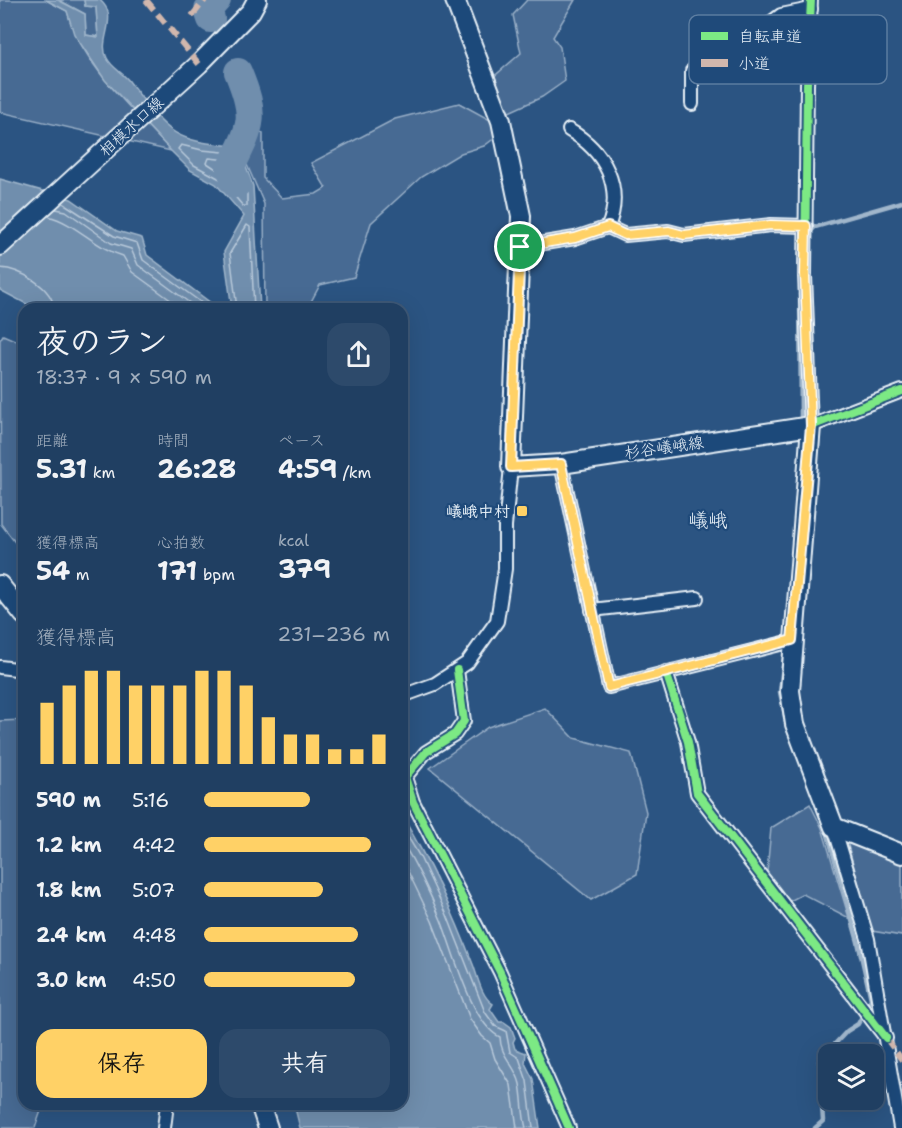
<!DOCTYPE html>
<html lang="ja">
<head>
<meta charset="utf-8">
<style>
	:root { --surface:#203f62; --page:#2d4a6b; --text:#f1f3f6; --muted:#a2afbe; --line:#3d5877; --accent:#ffd166 }
	body { margin:0; font-family:"Shantell Sans","Klee One",sans-serif; background:var(--page); color:var(--text); height:100vh; display:flex; flex-direction:column; font-size:22px; white-space:nowrap }
	* { box-sizing:border-box; margin:0 }
	p { font-size:20px; color:var(--muted) }
	.icon { flex:none; width:33px; height:33px; fill:none; stroke:currentColor; stroke-width:2; stroke-linecap:round; stroke-linejoin:round }
	.map { position:relative; flex:1; overflow:hidden }
	.sheet { position:absolute; left:18px; top:303px; width:390px; height:807px; display:flex; flex-direction:column; background:var(--surface); border-radius:18px; box-shadow:0 6px 24px #0002,0 0 0 2px var(--line) }
	.sheet>* { flex:none }
	.tools { position:absolute; left:818px; top:1044px; display:grid; gap:12px }
	.tools a { display:grid; place-items:center; width:66px; height:66px; border-radius:12px; background:var(--surface); box-shadow:0 6px 24px #0002,0 0 0 2px var(--line); font-size:30px }
	.pin { position:absolute; display:grid; place-items:center; width:51px; height:51px; color:#fff; margin:-26px; border:3px solid #fff; border-radius:50%; box-shadow:0 2px 6px #0007 }
	.round { display:grid; place-items:center; flex:none; width:63px; height:63px; border-radius:18px; background:var(--page) }
	.summary { display:flex; align-items:center; justify-content:space-between; height:102px; padding:0 18px }
	h1 { font-size:33px; font-weight:700; line-height:45px }
	.stats { display:grid; grid-template-columns:repeat(3,1fr); gap:9px; height:102px; padding:6px 18px }
	.stats div { display:grid; align-content:center }
	.stats b { font-size:26px; font-weight:700 }
	.stats small { font-size:16px; font-weight:400 }
	.stats p { font-size:16px }
	.chart { height:168px; padding:12px 18px }
	.chart p { display:flex; justify-content:space-between }
	.chart svg { width:100%; height:108px; margin-top:6px; stroke:var(--accent); stroke-width:6 }
	.primary-button { display:flex; gap:12px; margin-top:auto; padding:12px 18px }
	.primary-button a { flex:1; height:69px; border-radius:18px; background:var(--accent); color:#111; font-size:24px; font-weight:700; line-height:69px; text-align:center }
	.primary-button a+a { background:var(--page); color:var(--text) }
	ul { padding:0 18px; list-style:none; font-size:20px }
	li { display:grid; grid-template-columns:96px 72px 1fr; align-items:center; height:45px }
	li i { height:15px; border-radius:8px; background:var(--accent) }
	.map>svg:first-child { display:block }
</style>
</head>
<body>
<div class="map">
<svg width="902" height="1128" viewBox="0 0 902 1128">
	<rect width="100%" height="100%" fill="#2b5482"/>
	<filter id="ink" filterUnits="userSpaceOnUse"><feTurbulence type="fractalNoise" baseFrequency=".0167" numOctaves="2"/><feDisplacementMap in="SourceGraphic" scale="12" xChannelSelector="R" yChannelSelector="G"/><feConvolveMatrix kernelMatrix="1 2 1 2 8 2 1 2 1" color-interpolation-filters="sRGB"/></filter>
	<g filter="url(#ink)">
		<g fill="#476b93" stroke="#98aec6" stroke-width="1.5">
			<path d="M0 0H46L67 11C83 67 133 109 171 151L0 112Z"/>
			<polygon points="59,0 84,0 85,6 96,7 98,37 86,35 85,14"/>
			<polygon points="527,0 575,0 553,37 560,47 565,81 542,97 507,113 490,80 521,53 513,15"/>
			<polygon points="459,103 492,121 496,137 484,146 461,153 421,177 371,223 354,277 320,285 307,309 265,309 264,204 234,135 244,120 263,134 263,178 282,198 316,194 326,188 311,163 395,119"/>
			<polygon points="3,335 24,344 24,554 1,524 0,340"/>
			<polygon points="545,708 574,738 631,753 646,812 637,874 591,900 430,768 488,727"/>
			<polygon points="24,720 24,1104 43,1105 35,1128 0,1128 0,721"/>
			<polygon points="810,804 822,828 849,918 803,894 788,902 767,872 771,828"/>
			<polygon points="856,840 902,861 902,936 872,931 847,842"/>
		</g>
		<g fill="#708ead" stroke="#a0b6cb" stroke-width="1.5">
			<path d="M46 0H58L85 14 86 35 98 37 96 7 85 6 84 0H100C103 3 107 8 108 12 112 26 99 44 107 58 111 67 123 73 129 81 168 133 172 142 238 146L253 186 260 309H232L224 252 244 216 216 184 190 170 171 151 105 80 74 34 67 11Z"/>
			<polygon points="0,179 71,199 117,231 142,238 147,255 219,309 36,309 0,290"/>
			<path d="M402 816C431 864 454 914 474 967 478 979 482 997 493 1004L490 1009 499 1022H504L511 1027 515 1038 513 1042 515 1049 526 1053 525 1063 533 1079 540 1128H300L294 1104H402Z"/>
		</g>
		<g fill="none" stroke-linecap="round" stroke-linejoin="round">
			<g stroke="#b8c9da" stroke-width="1.5">
				<polygon points="181,145 202,150 234,153 247,187 247,206 243,206 220,179 194,165 178,149"/>
				<polygon points="209,158 228,160 234,178 230,178 207,163"/>
				<polyline points="63,203 114,236 137,243 143,260 210,309"/>
				<polyline points="56,209 66,211 111,243 131,249 138,265 198,309"/>
				<path d="M48 216C76 223 95 248 123 256L132 272 183 309"/>
				<path d="M0 268C20 269 53 287 54 309"/>
				<polyline points="237,309 230,253 247,225 250,227 254,309"/>
				<polyline points="402,827 420,857 447,915 485,1012 495,1026 506,1031 510,1052 519,1058 527,1081 533,1128"/>
				<path d="M402 842C417 866 430 893 441 920 453 949 471 1024 500 1037 500 1056 516 1066 520 1084 523 1099 522 1114 526 1128"/>
				<polyline points="402,859 432,921 470,1019 482,1036 490,1043 495,1059 511,1085 517,1128"/>
			</g>
			<g stroke="#a0b6cb" stroke-width="4.5">
				<polyline points="809,233 815,227 902,202"/>
				<polyline points="800,294 801,424"/>
				<polyline points="784,657 780,692 787,725"/>
				<polyline points="815,1128 823,1121 819,1061 847,1031 858,1024 871,999 858,942 826,828"/>
			</g>
			<g stroke="#708ead" stroke-width="28">
				<polyline points="211,19 208,10 217,0"/>
				<path d="M237 184 230 169C252 125 257 118 238 72"/>
			</g>
			<defs>
				<g id="minor">
					<polyline points="811,0 807,85 805,275 811,426 902,391"/>
					<polyline points="692,104 692,71 701,62 761,30 781,15 811,9"/>
					<path d="M569 130C605 151 624 187 608 227"/>
					<polyline points="520,247 575,238 608,227 625,235 668,231 684,235 771,225 806,226"/>
					<polyline points="561,464 609,687 792,641"/>
					<polyline points="592,610 697,598"/>
					<polyline points="0,667 24,670"/>
					<polyline points="457,670 464,721 455,734 426,752 405,777 413,802 500,972 569,1128"/>
					<polyline points="666,672 688,742 697,793 886,1038"/>
					<polyline points="402,696 435,684 467,663 497,621 505,569 505,526 511,467"/>
					<polyline points="834,827 868,939 900,1128"/>
					<polyline points="164,1128 167,1104"/>
				</g>
				<g id="secondary">
					<polyline points="455,0 501,121 521,216 511,467 561,464 811,426 790,691 795,724 834,827 902,854"/>
					<polyline points="0,246 199,64 251,11 257,0"/>
					<polyline points="0,585 24,615"/>
					<polyline points="260,1104 268,1128"/>
				</g>
			</defs>
			<use href="#minor" stroke="#e8f1f8" stroke-width="16"/>
			<use href="#secondary" stroke="#e8f1f8" stroke-width="22"/>
			<use href="#minor" stroke="#1f4a7a" stroke-width="12"/>
			<use href="#secondary" stroke="#1f4a7a" stroke-width="18"/>
			<g stroke="#d1b7ad" stroke-width="6" stroke-dasharray="12 6" stroke-linecap="butt">
				<polyline points="146,0 199,64"/>
				<polyline points="192,16 205,0"/>
				<polyline points="886,1038 902,1060"/>
			</g>
			<defs>
				<g id="cycleway">
					<polyline points="811,0 807,85 805,275 811,426 902,391"/>
					<polyline points="457,670 464,721 455,734 426,752 405,777 413,802 500,972 569,1128"/>
					<polyline points="666,672 688,742 697,793 886,1038"/>
				</g>
			</defs>
			<use href="#cycleway" stroke="#1f4a7a" stroke-width="11"/>
			<use href="#cycleway" stroke="#7ce984" stroke-width="8"/>
		</g>
	</g>
	<g fill="none" stroke-linecap="round" stroke-linejoin="round" filter="url(#ink)">
		<defs>
			<polygon id="route" points="771,225 806,226 805,274 811,426 792,640 609,687 561,464 511,467 520,247 575,238 608,227 625,235 669,231 684,235"/>
		</defs>
		<use href="#route" stroke="#fff" stroke-width="12"/>
		<use href="#route" stroke="#ffd166" stroke-width="8"/>
	</g>
	<rect fill="#ffd166" stroke="#1f4a7a" stroke-width="2" x="516" y="505" width="12" height="12" rx="3"/>
	<g text-anchor="middle" stroke-width="4.5" stroke-linejoin="round" paint-order="stroke">
		<g font-size="16" fill="#e8f1f8" stroke="#1f4a7a">
			<text transform="translate(131 126) rotate(-42)" y="6">相模水口線</text>
			<text transform="translate(664 447) rotate(-8)" y="6">杉谷嶬峨線</text>
		</g>
		<g font-size="16" font-weight="bold" fill="#e8f1f8" stroke="#1f4a7a" text-anchor="end">
			<text x="510" y="517">嶬峨中村</text>
		</g>
		<g font-size="20" fill="#e8f1f8" stroke="#1f4a7a">
			<text x="708" y="527">嶬峨</text>
		</g>
	</g>
	<rect x="689" y="15" width="198" height="69" rx="9" fill="#1f4a7a" stroke="#5b7ca0" stroke-width="1.5"/>
	<rect x="701" y="32" width="27" height="8" fill="#7ce984"/>
	<rect x="701" y="59" width="27" height="8" fill="#d1b7ad"/>
	<g font-size="16" fill="#e8f1f8">
		<text x="738" y="42">自転車道</text>
		<text x="738" y="69">小道</text>
	</g>
</svg>
<div class="tools">
<a><svg class="icon" aria-label="layers" viewBox="0 0 24 24"><path d="M12 4l9 5-9 5-9-5zM3 14l9 5 9-5"/></svg></a>
</div>
<div class="pin" style="left:520px;top:247px;background:#1e9e55"><svg class="icon" aria-label="arrive" viewBox="0 0 24 24"><path d="M6 21V4h12l-3 4 3 4H6"/></svg></div>
<section class="sheet">
<div class="summary"><div><h1>夜のラン</h1><p>18:37 · 9 × 590 m</p></div><a class="round"><svg class="icon" aria-label="share" viewBox="0 0 24 24"><path d="M12 15V3M7 8l5-5 5 5M5 13v7h14v-7"/></svg></a></div>
<div class="stats">
<div><p>距離</p><b>5.31<small> km</small></b></div>
<div><p>時間</p><b>26:28</b></div>
<div><p>ペース</p><b>4:59<small> /km</small></b></div>
</div>
<div class="stats">
<div><p>獲得標高</p><b>54<small> m</small></b></div>
<div><p>心拍数</p><b>171<small> bpm</small></b></div>
<div><p>kcal</p><b>379</b></div>
</div>
<div class="chart"><p><span>獲得標高</span>231–236 m</p>
<svg viewBox="0 0 160 44" preserveAspectRatio="none"><path d="M5 44V19M15 44V12M25 44V6M35 44V6M45 44V12M55 44V12M65 44V12M75 44V6M85 44V6M95 44V12M105 44V25M115 44V32M125 44V32M135 44V38M145 44V38M155 44V32"/></svg>
</div>
<ul>
<li><b>590 m</b>5:16<i style="width:57%"></i></li>
<li><b>1.2 km</b>4:42<i style="width:90%"></i></li>
<li><b>1.8 km</b>5:07<i style="width:64%"></i></li>
<li><b>2.4 km</b>4:48<i style="width:83%"></i></li>
<li><b>3.0 km</b>4:50<i style="width:81%"></i></li>
</ul>
<div class="primary-button"><a>保存</a><a>共有</a></div>
</section>
</div>
</body>
</html>
